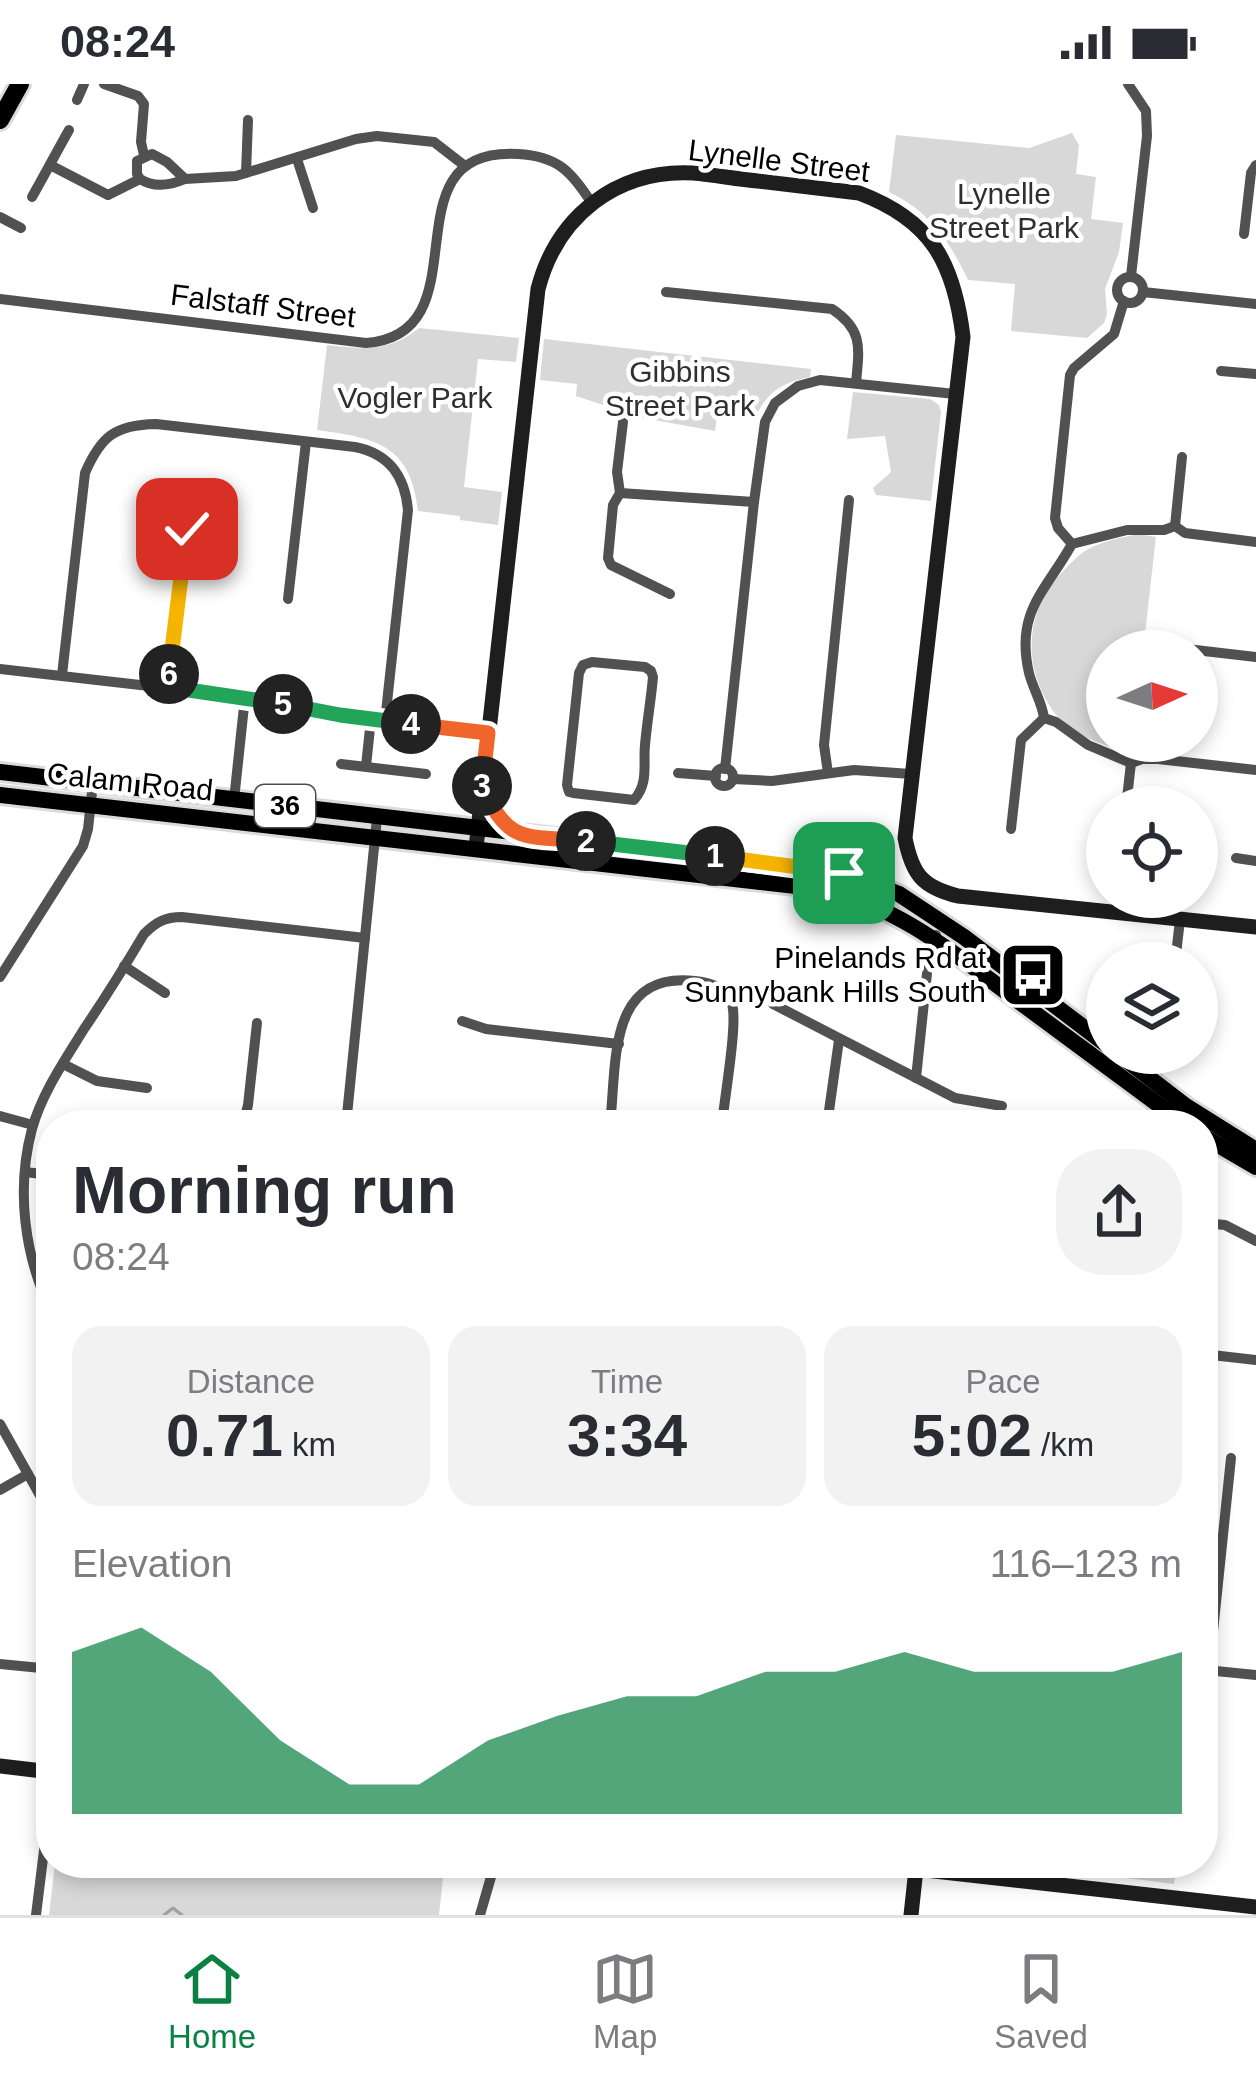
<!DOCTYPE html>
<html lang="en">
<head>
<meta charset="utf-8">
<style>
	:root { --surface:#fff; --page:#f2f2f3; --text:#2b2b33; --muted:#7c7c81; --line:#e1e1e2; --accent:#0b8043 }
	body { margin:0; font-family:Helvetica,sans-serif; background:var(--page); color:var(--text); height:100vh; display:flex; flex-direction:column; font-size:45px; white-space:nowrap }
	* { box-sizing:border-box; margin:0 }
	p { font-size:39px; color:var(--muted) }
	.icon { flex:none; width:66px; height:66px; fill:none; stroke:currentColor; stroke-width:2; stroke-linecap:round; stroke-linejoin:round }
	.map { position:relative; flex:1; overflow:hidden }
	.sheet { position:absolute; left:36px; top:1026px; width:1182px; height:768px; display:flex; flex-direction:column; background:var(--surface); border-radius:48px; box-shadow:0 6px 18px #0003 }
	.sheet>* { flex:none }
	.needle { width:78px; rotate:87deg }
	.tools { position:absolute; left:1086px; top:546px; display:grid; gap:24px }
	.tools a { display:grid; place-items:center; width:132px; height:132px; border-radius:50%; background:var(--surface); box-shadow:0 6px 18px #0003; font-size:60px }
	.pin { position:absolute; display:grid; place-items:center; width:102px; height:102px; color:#fff; margin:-51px; border-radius:24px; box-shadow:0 6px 18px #0006 }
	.km { position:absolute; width:60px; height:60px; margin:-30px; border-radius:50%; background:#222; color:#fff; font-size:33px; line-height:60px; text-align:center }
	.round { display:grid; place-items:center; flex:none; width:126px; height:126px; border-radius:48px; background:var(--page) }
	.overview { display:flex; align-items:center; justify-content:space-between; height:204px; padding:0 36px }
	h1 { font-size:66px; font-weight:700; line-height:90px }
	.figures { display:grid; grid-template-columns:repeat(3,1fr); gap:18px; height:204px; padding:12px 36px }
	.figures div { display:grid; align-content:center; border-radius:30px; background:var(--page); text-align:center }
	.figures b { font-size:60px; font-weight:700 }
	.figures small { font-size:33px; font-weight:400 }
	.figures p { font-size:33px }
	.chart { height:336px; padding:24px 36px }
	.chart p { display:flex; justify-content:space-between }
	.chart svg { width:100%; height:216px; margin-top:12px; fill:var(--accent); opacity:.7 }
	.status { display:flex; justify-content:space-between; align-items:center; height:84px; padding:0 60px; background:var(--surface); direction:ltr }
	.status svg { height:33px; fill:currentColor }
	.tab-bar { display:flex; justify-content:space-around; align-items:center; height:168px; border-top:3px solid var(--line); background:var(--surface); font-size:33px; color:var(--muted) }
	.tab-bar a { display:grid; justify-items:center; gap:6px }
	.tab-bar .selected { color:var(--accent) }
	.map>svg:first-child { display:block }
</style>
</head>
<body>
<div class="status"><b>08:24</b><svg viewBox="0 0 49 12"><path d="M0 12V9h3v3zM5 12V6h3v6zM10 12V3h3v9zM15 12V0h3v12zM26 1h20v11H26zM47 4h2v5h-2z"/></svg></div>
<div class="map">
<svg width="1256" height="1831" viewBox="0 0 1256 1831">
	<rect width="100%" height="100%" fill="#fff"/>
	<g fill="#d8d8d8">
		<path d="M1072 49 1079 61 1076 90 1096 93 1091 135 1123 139 1119 168 1105 205 1107 230 1104 239 1087 254 1011 247 1015 200 968 196C949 156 929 127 889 108L896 51 1029 64Z"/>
		<path d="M419 244 519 254 516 278 478 275 464 403 502 408 498 441 460 436V432L418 427C411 360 375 354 317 346L327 261C362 265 391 268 419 244Z"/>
		<path d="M544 255 811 285 810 293C780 299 768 308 754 335L717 332 715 347 643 334 576 312 577 300 540 296Z"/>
		<polygon points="853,308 930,315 939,321 941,328 931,417 876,411 873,404 891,388 885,352 847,355"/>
		<path d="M1138 450 1156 453 1143 567H1107V657H1133L1131 668C1103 662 1068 650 1051 624 1021 578 1026 525 1064 486 1070 480 1077 472 1085 467 1101 457 1120 454 1138 450Z"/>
		<polygon points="55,1779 397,1779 444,1784 439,1831 49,1831"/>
		<polygon points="1006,1779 1177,1779 1174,1800"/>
	</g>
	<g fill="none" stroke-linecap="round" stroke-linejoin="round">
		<polyline stroke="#9f9f9f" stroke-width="3" points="164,1831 173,1824 182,1831"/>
		<defs>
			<g id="primary">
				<polyline points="0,688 770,778 844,789 899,810 964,853 1107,961"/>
				<path d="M0 711 822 805C899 822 959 873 1021 919 1076 960 1131 1000 1186 1041"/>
				<polyline points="1117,969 1186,1022 1256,1066"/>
				<polyline points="1203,1052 1256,1083"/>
			</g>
			<polyline id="highway" points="0,36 20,0"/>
		</defs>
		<use href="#primary" stroke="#dbdbdb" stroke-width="22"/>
		<use href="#highway" stroke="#dbdbdb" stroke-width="24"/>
		<g stroke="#515151" stroke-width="10">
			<polyline points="104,0 138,12 144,20 141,58 144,71"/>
			<polyline points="1128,0 1146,27 1147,52 1131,192"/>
			<polyline points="77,16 84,0"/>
			<polyline points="297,75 313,124"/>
			<path d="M52 82 108 111 140 95C154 104 171 101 185 95L167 78 152 70 137 77V90L140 95"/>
			<polyline points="246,89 248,36"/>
			<polyline points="185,95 236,92 356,55 377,52 434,58 465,82"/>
			<path d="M32 113C45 90 56 69 69 46"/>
			<polyline points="0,133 21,144"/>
			<polyline points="1244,150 1251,89 1256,81"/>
			<circle cx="1130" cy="206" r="13"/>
			<path d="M666 208 832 225C864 246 859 265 856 299"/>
			<polyline points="1143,208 1256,220"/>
			<path d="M0 215 366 259C488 250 381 62 518 70 557 72 571 87 591 118"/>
			<polyline points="1221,287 1256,290"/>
			<polyline points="620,409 617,388 623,338"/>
			<polyline points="1175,442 1182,373"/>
			<path d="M1256 458 1185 449 1175 442 1164 446H1127L1072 460C1045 508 1015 528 1029 589 1033 605 1042 618 1044 634L1056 638 1088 661 1131 679 1142 675H1158L1256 686"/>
			<polyline points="1072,460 1058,444 1055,434 1070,291 1074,284 1114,250 1124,217"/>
			<polyline points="670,510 611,481 608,474 613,421 620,409 754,418"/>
			<polyline points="288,515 306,358"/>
			<polyline points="1161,562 1256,573"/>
			<path d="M592 578 645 583 651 587 653 593C651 616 647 638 645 661 643 681 649 699 634 716L573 709 569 708 567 701 579 589 583 581Z"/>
			<polyline points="0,585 245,613 340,631 488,649"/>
			<path d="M62 591 85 389C101 352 115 341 156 340L355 363C390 370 405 393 408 426L385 637"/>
			<polyline points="168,603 187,445"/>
			<polyline points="341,680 426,690"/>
			<polyline points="366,682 371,635"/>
			<circle cx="724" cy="693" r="9"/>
			<polyline points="725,685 754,418 765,338 775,319 798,302 820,296 955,310"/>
			<polyline points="678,689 716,692"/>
			<polyline points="828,689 824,661 849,416"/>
			<polyline points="733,695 772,697 854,686 911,690"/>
			<polyline points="234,716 245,613"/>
			<polyline points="1126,723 1131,679"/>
			<polyline points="1011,745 1021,656 1044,634"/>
			<polyline points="1236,774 1256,777"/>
			<polyline points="1137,875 1175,879"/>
			<polyline points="1175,879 1180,836"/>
			<polyline points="124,882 165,909"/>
			<polyline points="0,893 83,762 88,745 93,699"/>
			<polyline points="773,920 955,1014 1002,1022"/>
			<polyline points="462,937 486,945 619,960"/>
			<polyline points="63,980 97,997 147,1004"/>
			<polyline points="916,994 930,861 936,851"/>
			<polyline points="0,1032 33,1041"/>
			<polyline points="459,1037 497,1041"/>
			<polyline points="243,1041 248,1021 257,939"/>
			<polyline points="346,1041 377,734"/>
			<path d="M610 1041C617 979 607 887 695 897 711 899 726 903 732 920 738 940 724 1016 722 1041"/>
			<polyline points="827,1041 839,956"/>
			<polyline points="25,1088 51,1091"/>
			<polyline points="1203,1139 1225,1141 1256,1157"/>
			<path d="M51 1227C24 1171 16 1105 32 1045 42 1009 65 976 84 945 105 914 125 882 144 850 156 838 165 833 182 833L365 854"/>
			<polyline points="1203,1270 1256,1276"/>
			<polyline points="0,1340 51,1431"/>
			<polyline points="0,1406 28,1390"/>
			<polyline points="0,1580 51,1585"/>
			<polyline points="1206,1586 1256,1591"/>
			<polyline points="1209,1586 1231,1374"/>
			<polyline points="36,1831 51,1710"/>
			<polyline points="480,1831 495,1779"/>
		</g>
		<g stroke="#1e1e1e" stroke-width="15">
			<polyline points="484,705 498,735 514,748"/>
			<path d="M476 764 538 205C557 132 617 85 693 89 715 91 736 95 758 97 791 101 825 105 859 109 931 136 954 178 963 253L905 754C912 789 921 803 958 812L1256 843"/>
			<polyline points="0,1682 51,1688"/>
			<polyline points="863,1779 1256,1823"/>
			<polyline points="911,1831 916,1785"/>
		</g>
		<use href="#primary" stroke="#000" stroke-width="16"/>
		<use href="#highway" stroke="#000" stroke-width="18"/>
	</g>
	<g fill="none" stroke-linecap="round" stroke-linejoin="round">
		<defs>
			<polyline id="split-1" points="715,772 844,789"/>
			<polyline id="split-2" points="586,757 715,772"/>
			<path id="split-3" d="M482 702C509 763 527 751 586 757"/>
			<polyline id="split-4" points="411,640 488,649 482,702"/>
			<polyline id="split-5" points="283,620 340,631 411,640"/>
			<polyline id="split-6" points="169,590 168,603 283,620"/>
			<polyline id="split-7" points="169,590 187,445"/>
		</defs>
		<use href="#split-1" stroke="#fff" stroke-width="24"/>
		<use href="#split-2" stroke="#fff" stroke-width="24"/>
		<use href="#split-3" stroke="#fff" stroke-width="24"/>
		<use href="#split-4" stroke="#fff" stroke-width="24"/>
		<use href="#split-5" stroke="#fff" stroke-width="24"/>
		<use href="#split-6" stroke="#fff" stroke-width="24"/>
		<use href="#split-7" stroke="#fff" stroke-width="24"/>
		<use href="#split-1" stroke="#f5b400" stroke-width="15"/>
		<use href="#split-2" stroke="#22a559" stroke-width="15"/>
		<use href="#split-3" stroke="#f0652b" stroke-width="15"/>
		<use href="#split-4" stroke="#f0652b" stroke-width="15"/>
		<use href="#split-5" stroke="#22a559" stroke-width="15"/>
		<use href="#split-6" stroke="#22a559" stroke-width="15"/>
		<use href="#split-7" stroke="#f5b400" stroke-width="15"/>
	</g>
	<defs>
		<symbol id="bus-square" viewBox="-11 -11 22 22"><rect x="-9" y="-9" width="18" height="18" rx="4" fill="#000" stroke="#fff"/><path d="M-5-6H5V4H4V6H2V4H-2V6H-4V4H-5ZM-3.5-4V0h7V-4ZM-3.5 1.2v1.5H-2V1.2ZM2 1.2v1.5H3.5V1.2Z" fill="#fff"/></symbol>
	</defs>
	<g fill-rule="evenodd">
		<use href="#bus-square" x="995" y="853" width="76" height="76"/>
	</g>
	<g text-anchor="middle" stroke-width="9" stroke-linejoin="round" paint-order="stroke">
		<rect fill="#fff" stroke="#4c4c4c" stroke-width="3" x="255" y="701" width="60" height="42" rx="9"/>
		<g font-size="27" font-weight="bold" fill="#000">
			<text x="285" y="731">36</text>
		</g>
		<g font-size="30" fill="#000" stroke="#fff">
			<text transform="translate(779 77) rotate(7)" y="10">Lynelle Street</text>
			<text transform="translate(263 222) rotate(7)" y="10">Falstaff Street</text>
			<text transform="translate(130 698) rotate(6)" y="10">Calam Road</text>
		</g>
		<g font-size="30" fill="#2f2f2f" stroke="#fff">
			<text x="1004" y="120">Lynelle<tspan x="1004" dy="34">Street Park</tspan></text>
			<text x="680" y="298">Gibbins<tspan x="680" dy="34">Street Park</tspan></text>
			<text x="415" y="324">Vogler Park</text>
		</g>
		<g font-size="30" fill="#000" stroke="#fff" text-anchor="end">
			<text x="986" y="884">Pinelands Rd at<tspan x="986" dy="34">Sunnybank Hills South</tspan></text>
		</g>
	</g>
</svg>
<div class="tools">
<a><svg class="needle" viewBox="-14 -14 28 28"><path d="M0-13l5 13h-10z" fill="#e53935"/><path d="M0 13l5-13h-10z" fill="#7c7c81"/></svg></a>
<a><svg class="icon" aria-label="locate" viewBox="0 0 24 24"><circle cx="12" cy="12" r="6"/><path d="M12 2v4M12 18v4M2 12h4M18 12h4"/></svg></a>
<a><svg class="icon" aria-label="layers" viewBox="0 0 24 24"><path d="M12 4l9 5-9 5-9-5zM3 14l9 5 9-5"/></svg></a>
</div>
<div class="pin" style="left:844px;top:789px;background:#1e9e55"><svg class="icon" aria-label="arrive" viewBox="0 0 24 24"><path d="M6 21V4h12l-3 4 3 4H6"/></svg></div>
<div class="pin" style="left:187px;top:445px;background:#d93025"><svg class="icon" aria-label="check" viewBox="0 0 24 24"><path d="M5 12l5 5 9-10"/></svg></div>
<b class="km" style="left:715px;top:772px">1</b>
<b class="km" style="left:586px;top:757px">2</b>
<b class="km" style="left:482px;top:702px">3</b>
<b class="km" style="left:411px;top:640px">4</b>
<b class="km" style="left:283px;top:620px">5</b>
<b class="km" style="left:169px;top:590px">6</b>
<section class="sheet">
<div class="overview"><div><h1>Morning run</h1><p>08:24</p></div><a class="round"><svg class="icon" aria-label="share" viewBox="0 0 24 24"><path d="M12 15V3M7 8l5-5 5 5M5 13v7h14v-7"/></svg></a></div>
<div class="figures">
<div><p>Distance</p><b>0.71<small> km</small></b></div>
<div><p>Time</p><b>3:34</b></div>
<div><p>Pace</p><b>5:02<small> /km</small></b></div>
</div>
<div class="chart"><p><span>Elevation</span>116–123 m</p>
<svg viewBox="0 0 160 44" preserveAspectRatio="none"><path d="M0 44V11L10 6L20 15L30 29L40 38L50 38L60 29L70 24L80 20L90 20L100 15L110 15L120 11L130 15L140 15L150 15L160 11V44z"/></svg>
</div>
</section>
</div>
<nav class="tab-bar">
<a class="selected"><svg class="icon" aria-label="home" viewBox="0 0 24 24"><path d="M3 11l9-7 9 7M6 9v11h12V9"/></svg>Home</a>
<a><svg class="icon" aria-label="map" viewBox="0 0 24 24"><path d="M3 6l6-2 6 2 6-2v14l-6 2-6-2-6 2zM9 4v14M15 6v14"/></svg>Map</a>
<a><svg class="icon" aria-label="saved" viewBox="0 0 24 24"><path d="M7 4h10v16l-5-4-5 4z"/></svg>Saved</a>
</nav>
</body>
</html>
